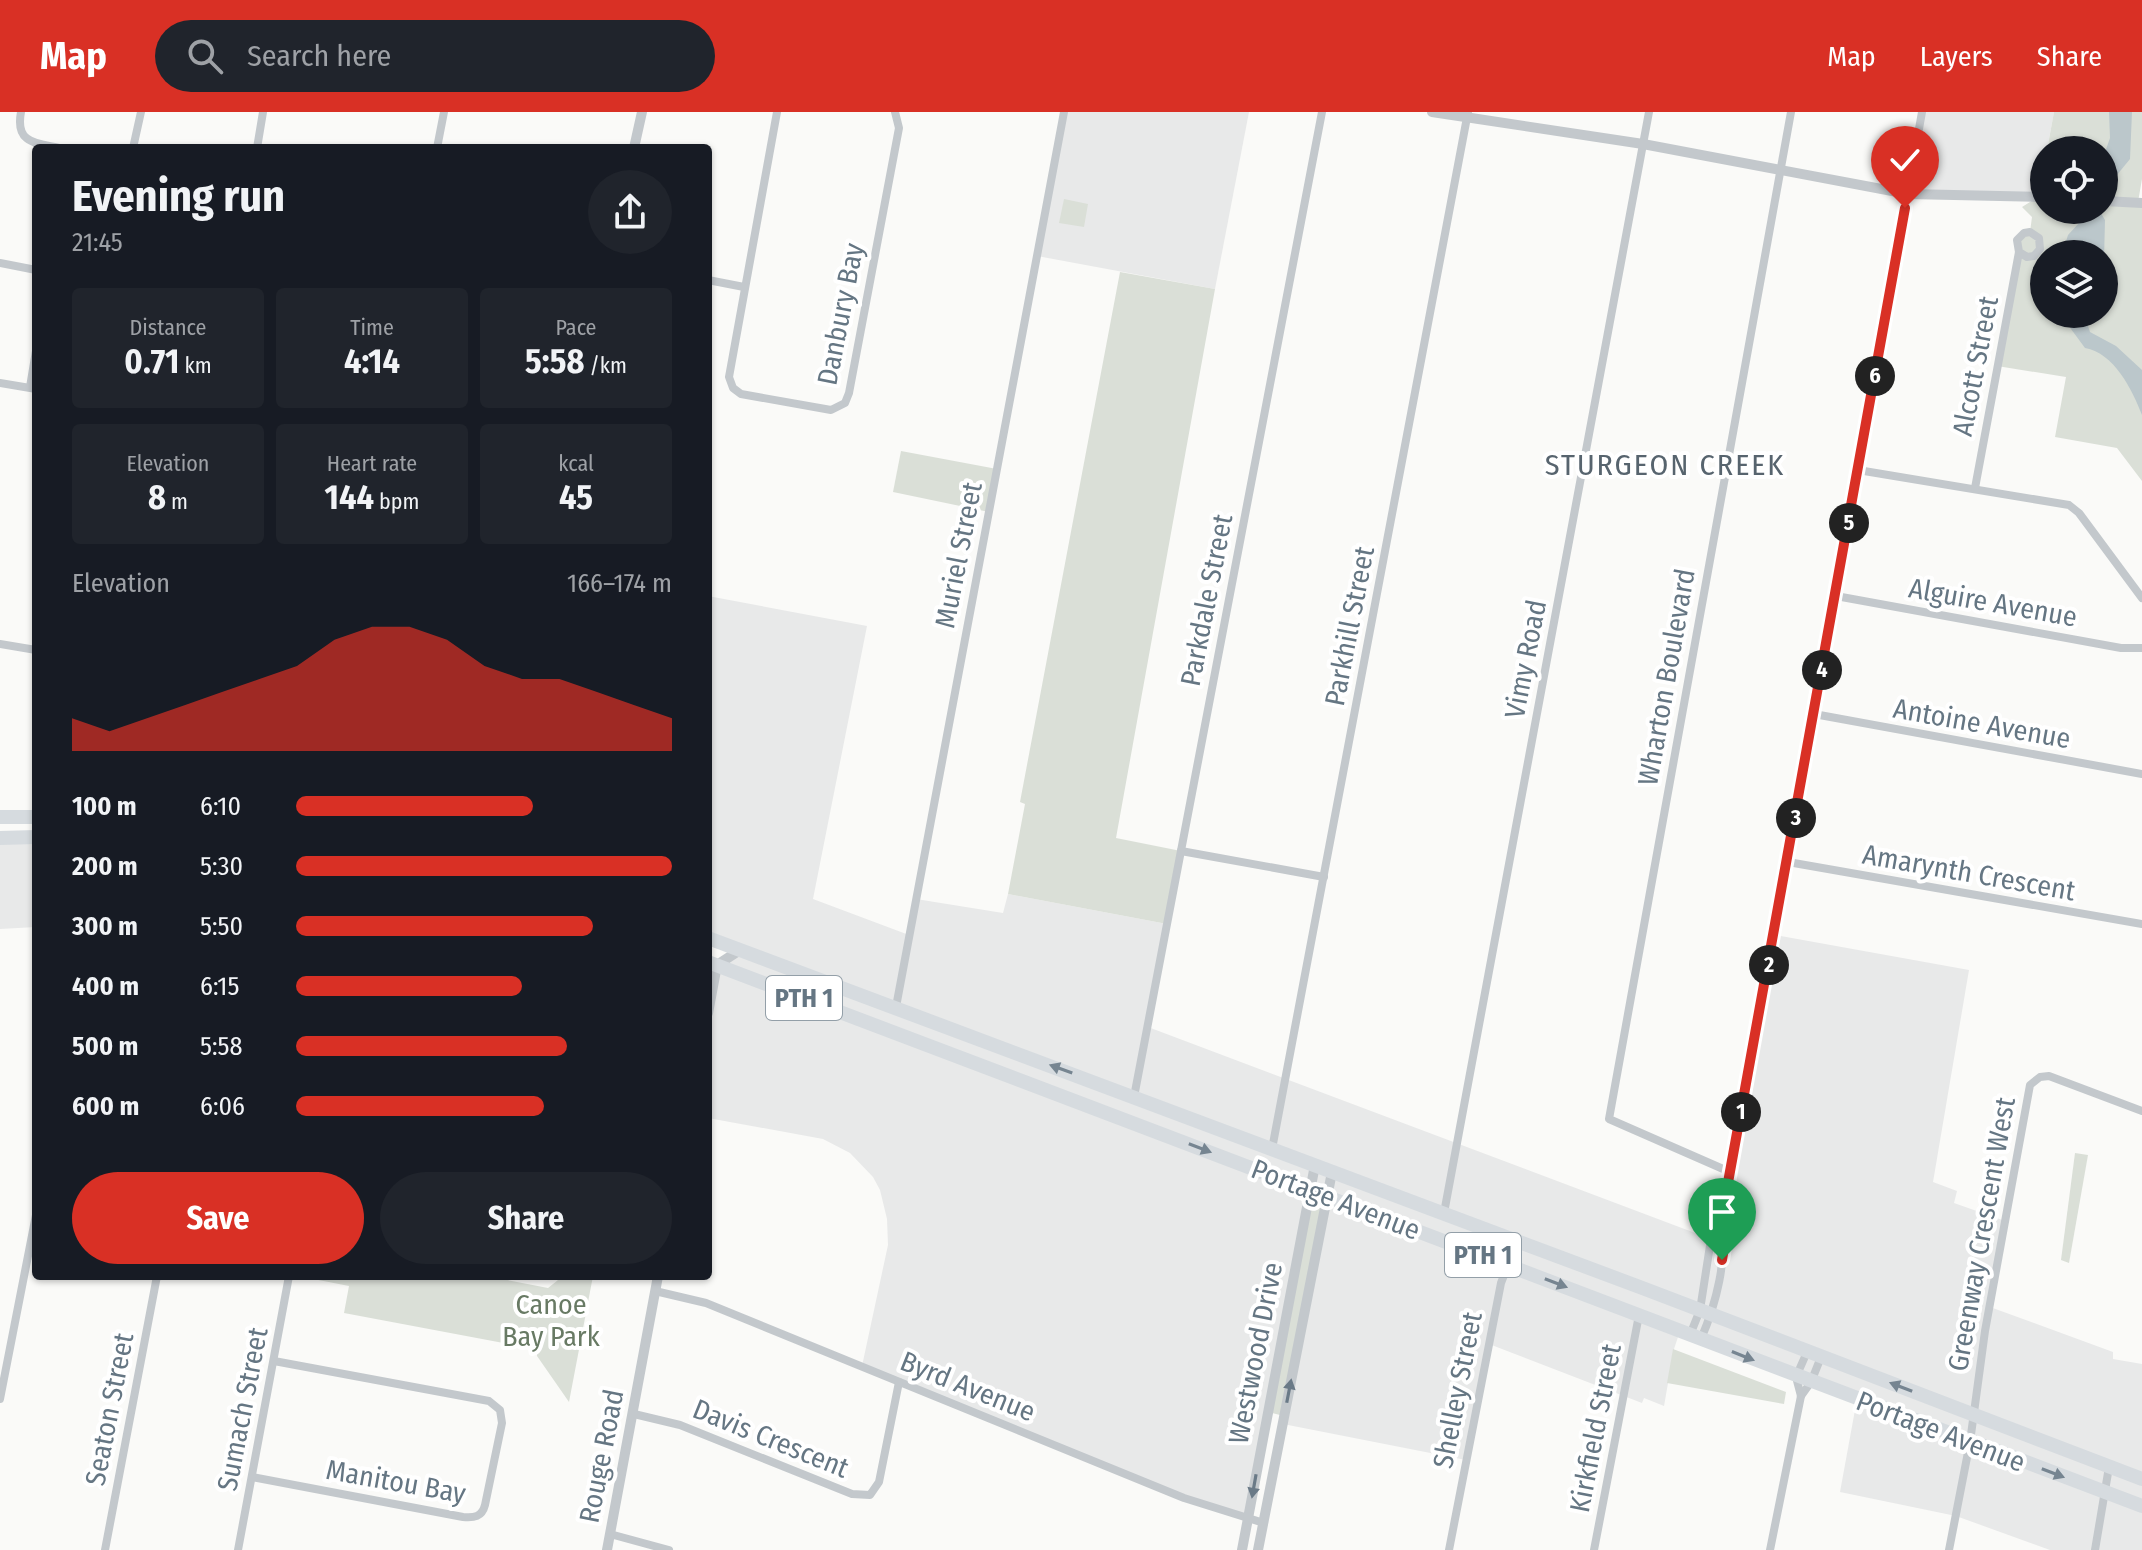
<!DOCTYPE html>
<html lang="en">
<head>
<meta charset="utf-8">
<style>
	:root { --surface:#171b24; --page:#20242c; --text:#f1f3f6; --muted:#9ea1a6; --accent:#d93025 }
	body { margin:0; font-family:"Fira Sans Condensed",sans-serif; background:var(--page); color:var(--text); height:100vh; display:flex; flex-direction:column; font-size:30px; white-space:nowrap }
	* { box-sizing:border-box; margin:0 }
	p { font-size:26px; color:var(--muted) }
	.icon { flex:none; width:44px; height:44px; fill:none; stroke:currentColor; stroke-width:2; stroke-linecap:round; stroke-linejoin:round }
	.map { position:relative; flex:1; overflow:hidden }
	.drawer { position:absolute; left:32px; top:32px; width:680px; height:1136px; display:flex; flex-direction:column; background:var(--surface); border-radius:8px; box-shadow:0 2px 6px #0004 }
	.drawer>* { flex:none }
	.buttons { position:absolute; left:2030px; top:24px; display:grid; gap:16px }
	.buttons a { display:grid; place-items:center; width:88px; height:88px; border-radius:50%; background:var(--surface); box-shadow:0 2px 6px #0004; font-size:40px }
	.pin { position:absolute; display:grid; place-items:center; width:68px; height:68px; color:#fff; margin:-82px -34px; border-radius:50% 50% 50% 0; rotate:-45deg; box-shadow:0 0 8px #0007 }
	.pin .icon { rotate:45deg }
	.km { position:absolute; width:40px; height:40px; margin:-20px; border-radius:50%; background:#222; color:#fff; font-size:22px; line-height:40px; text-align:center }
	.round { display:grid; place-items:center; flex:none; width:84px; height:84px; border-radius:42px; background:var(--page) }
	.head { display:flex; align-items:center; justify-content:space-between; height:136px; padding:0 40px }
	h1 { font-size:44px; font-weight:700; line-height:60px }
	.metrics { display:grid; grid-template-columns:repeat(3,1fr); gap:12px; height:136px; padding:8px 40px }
	.metrics div { display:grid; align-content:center; border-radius:8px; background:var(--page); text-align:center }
	.metrics b { font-size:34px; font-weight:700 }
	.metrics small { font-size:22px; font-weight:400 }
	.metrics p { font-size:22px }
	.chart { height:224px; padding:16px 40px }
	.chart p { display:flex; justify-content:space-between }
	.chart svg { width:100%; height:144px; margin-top:8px; fill:var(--accent); opacity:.7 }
	.button { display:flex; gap:16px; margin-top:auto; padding:16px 40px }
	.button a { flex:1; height:92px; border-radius:48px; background:var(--accent); color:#fff; font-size:32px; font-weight:700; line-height:92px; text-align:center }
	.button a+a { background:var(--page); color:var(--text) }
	ul { padding:0 40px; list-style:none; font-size:26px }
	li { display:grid; grid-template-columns:128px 96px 1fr; align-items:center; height:60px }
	li i { height:20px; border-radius:10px; background:var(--accent) }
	header { display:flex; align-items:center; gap:48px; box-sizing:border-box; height:112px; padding:0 40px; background:var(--accent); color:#fff }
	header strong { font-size:38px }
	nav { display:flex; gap:44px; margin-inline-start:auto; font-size:28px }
	.search { width:560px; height:72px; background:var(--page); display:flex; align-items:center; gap:20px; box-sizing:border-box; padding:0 28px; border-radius:44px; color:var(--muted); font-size:30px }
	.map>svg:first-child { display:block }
</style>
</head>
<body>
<header>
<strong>Map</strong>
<div class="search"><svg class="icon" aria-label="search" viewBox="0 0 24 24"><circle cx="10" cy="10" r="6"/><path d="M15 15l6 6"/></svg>Search here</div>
<nav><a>Map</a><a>Layers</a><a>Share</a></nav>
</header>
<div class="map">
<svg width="2142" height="1438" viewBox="0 0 2142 1438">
	<rect width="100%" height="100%" fill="#fafaf8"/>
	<g fill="#e8e9e9">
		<polygon points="1064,0 1249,0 1215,177 1037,144"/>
		<polygon points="1922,0 2054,0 2047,38 2044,38 2038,85 1908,82"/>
		<polygon points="708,484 867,514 813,787 909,823 916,787 1003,801 1008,782 1167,812 1148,915 1711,1127 1721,1108 1775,823 1969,858 1933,1070 1957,1079 1954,1091 2005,1109 1990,1195 2113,1240 2113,1247 2142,1252 2142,1438 2050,1438 1956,1404 1840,1380 1857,1287 1680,1219 1674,1237 1664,1294 1644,1286 1642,1291 1489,1232 1466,1348 1283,1312 1310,1078 1249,1405 1207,1394 862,1254 888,1133 887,1107 880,1078 873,1065 850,1041 823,1027 708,1006 708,901 717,853 740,838 708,826"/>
		<polygon points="36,725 36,815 0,817 0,726"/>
	</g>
	<g fill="#dadfd7" fill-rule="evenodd">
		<path d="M2054 0H2142V67L2138 90 2142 91V369L2117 336 2055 325 2066 265 1997 254 2019 140 2016 132 2030 120 2032 105 2022 95 2038 85 2044 54V98H2104V38H2047ZM2044 142H2104V202H2044Z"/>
		<polygon points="1064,87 1088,92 1084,115 1059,111"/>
		<polygon points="1120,160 1215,177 1116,726 1181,739 1167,812 1008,782 1025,692 1020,690"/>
		<polygon points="901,339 997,357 989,400 893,380"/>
		<polygon points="2075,1041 2088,1043 2069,1151 2061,1148"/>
		<polygon points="1310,1078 1327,1084 1284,1304 1268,1300"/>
		<polygon points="298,1164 351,1166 352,1164 487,1164 548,1176 563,1164 593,1164 569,1290 537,1244 536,1237 344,1201 349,1174"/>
		<polygon points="1673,1237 1786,1280 1784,1292 1667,1271"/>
	</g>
	<g fill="#bbc7cb">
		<polygon points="2109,0 2132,0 2130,47 2112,69 2104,87 2104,43 2110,26"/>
		<polygon points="2091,98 2099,98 2105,108 2104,148 2104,142 2062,142 2068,123"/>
		<path d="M2060 202H2088L2087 211 2090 220 2116 234 2142 258V303C2132 277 2114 241 2085 236Z"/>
	</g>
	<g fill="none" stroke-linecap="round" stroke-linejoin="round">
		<g stroke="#c3c8cc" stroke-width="8">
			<path d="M21 0C15 31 35 31 59 36"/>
			<polyline points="777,0 729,265 733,276 741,282 831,298 845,291 849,281 899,16 895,0"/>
			<polyline points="133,36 141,0"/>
			<polyline points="257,36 263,0"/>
			<polyline points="437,36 444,0"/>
			<polyline points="0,151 36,158"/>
			<polyline points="708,168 744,175"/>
			<polyline points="0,271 36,277"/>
			<polyline points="30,275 36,239"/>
			<polyline points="1858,358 2069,393 2079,401 2142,486"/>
			<polyline points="1975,376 2019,140 2017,128 2024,121 2030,120 2039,126 2040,137 2034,144 2027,145 2019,140"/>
			<polyline points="1836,484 2121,536 2142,536"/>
			<polyline points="0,532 36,538"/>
			<polyline points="1814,602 2142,662"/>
			<polyline points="1181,739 1324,765"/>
			<polyline points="1788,750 2142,812"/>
			<polyline points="896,895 1064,0"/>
			<polyline points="1134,985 1322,0"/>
			<polyline points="1272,1037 1468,0"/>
			<polyline points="1730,1060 1609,1007 1791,0"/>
			<polyline points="1444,1101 1649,0"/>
			<polyline points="655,1179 706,1191 1184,1386 1264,1411"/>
			<polyline points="1690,1223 1700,1198 1711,1127 1721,1109 1775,823 1922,0"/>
			<path d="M1701 1227C1716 1192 1728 1147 1721 1109"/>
			<polyline points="1801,1284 1811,1270 1821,1245"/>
			<polyline points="0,1287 36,1103"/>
			<polyline points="634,1302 680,1313 852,1382 870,1383 879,1370 899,1270"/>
			<path d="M252 1365 463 1405C474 1406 482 1405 485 1393L502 1311 500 1298 489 1289 274 1249"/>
			<polyline points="610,1422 669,1438"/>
			<polyline points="105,1438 157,1164"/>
			<polyline points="238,1438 289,1164"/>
			<polyline points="1449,1438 1501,1171 1508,1153 1513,1127"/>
			<polyline points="1594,1438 1639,1203"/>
			<polyline points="1770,1438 1801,1284 1796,1265 1807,1240"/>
			<polyline points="1949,1438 1970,1330 1985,1219 2030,973 2040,965 2049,964 2142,999"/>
			<polyline points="2095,1438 2109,1355"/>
		</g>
		<g stroke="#c3c8cc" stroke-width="10">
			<polyline points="1432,0 1643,32 1908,82 2044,85"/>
			<polyline points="634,36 642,0"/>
			<polyline points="2104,89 2142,91"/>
			<polyline points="708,901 717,853 740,838"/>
			<polyline points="607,1438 658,1164"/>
			<polyline points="1242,1438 1315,1053"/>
			<polyline points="1258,1438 1332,1060"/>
		</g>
		<g stroke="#d6dbdf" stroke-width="14">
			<polyline points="0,705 36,705"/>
			<polyline points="0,726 36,725"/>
			<polyline points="708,826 1645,1177 2142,1367"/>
			<polyline points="708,850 2142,1394"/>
		</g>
	</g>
	<defs><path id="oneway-solid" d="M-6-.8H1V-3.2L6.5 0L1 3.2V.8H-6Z" transform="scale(2)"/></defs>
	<g fill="#768591">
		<use href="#oneway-solid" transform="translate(1061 957) rotate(-160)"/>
		<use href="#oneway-solid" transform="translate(1200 1036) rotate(21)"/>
		<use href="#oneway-solid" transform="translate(1556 1171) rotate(21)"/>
		<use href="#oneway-solid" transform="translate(1743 1244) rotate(22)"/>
		<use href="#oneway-solid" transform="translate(1901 1275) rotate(-159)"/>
		<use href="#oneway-solid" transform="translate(2053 1361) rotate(21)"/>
	</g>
	<g fill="#6a7a87">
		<use href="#oneway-solid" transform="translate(1289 1279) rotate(-79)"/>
		<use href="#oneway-solid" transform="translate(1254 1374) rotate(100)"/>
	</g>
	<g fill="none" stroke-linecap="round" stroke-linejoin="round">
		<defs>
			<polyline id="route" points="1722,1148 1725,1130 1721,1109 1905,96"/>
		</defs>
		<use href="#route" stroke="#fff" stroke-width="16"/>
		<use href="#route" stroke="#d93025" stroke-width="10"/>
	</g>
	<g text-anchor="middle" stroke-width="8" stroke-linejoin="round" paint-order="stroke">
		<g fill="#fff" stroke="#939fa8" stroke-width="2">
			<rect x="766" y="864" width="76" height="44" rx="6"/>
			<rect x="1445" y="1121" width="76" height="44" rx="6"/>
		</g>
		<g font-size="26" font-weight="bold" fill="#657683">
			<text x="804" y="895">PTH 1</text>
			<text x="1483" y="1152">PTH 1</text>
		</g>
		<g font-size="28" fill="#657683" stroke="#fff">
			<text transform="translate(840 202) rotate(-79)" y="10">Danbury Bay</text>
			<text transform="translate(1975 254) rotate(-79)" y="10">Alcott Street</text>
			<text transform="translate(958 443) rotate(-79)" y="10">Muriel Street</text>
			<text transform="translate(1206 488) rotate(-79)" y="10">Parkdale Street</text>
			<text transform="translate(1993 490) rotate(10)" y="10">Alguire Avenue</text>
			<text transform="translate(1349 514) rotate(-79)" y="10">Parkhill Street</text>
			<text transform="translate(1525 547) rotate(-79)" y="10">Vimy Road</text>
			<text transform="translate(1666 565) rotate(-80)" y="10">Wharton Boulevard</text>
			<text transform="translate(1982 611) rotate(10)" y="10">Antoine Avenue</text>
			<text transform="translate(1969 760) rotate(10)" y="10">Amarynth Crescent</text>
			<text transform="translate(1336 1087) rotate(21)" y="10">Portage Avenue</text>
			<text transform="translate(1981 1122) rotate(-80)" y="10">Greenway Crescent West</text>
			<text transform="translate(1255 1241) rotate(-79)" y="10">Westwood Drive</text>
			<text transform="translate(968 1274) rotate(22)" y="10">Byrd Avenue</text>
			<text transform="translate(1457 1278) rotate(-79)" y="10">Shelley Street</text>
			<text transform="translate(109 1297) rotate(-79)" y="10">Seaton Street</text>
			<text transform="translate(242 1297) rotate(-79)" y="10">Sumach Street</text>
			<text transform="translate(1595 1316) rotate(-79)" y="10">Kirkfield Street</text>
			<text transform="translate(1941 1319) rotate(21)" y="10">Portage Avenue</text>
			<text transform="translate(771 1326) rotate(22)" y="10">Davis Crescent</text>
			<text transform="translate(601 1344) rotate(-79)" y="10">Rouge Road</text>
			<text transform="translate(396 1369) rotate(10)" y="10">Manitou Bay</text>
		</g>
		<g font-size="28" fill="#687a64" stroke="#fff">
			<text x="551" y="1202">Canoe<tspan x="551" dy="32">Bay Park</tspan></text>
		</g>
		<g font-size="30" letter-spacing="2" fill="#57646e" stroke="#fff">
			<text x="1665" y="363">STURGEON CREEK</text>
		</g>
	</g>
</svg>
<div class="buttons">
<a><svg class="icon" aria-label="locate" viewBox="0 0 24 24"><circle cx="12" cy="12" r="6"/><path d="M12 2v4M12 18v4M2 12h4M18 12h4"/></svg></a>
<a><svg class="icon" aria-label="layers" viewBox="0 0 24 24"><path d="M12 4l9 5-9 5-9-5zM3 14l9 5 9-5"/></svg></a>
</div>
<div class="pin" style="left:1722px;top:1148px;background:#1e9e55"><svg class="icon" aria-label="arrive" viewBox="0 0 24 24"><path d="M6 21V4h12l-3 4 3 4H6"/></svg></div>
<div class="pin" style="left:1905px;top:96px;background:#d93025"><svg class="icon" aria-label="check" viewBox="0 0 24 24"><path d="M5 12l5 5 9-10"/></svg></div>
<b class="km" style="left:1741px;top:1000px">1</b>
<b class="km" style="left:1769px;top:853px">2</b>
<b class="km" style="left:1796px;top:706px">3</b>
<b class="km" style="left:1822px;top:558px">4</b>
<b class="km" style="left:1849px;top:411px">5</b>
<b class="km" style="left:1875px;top:264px">6</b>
<section class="drawer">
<div class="head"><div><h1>Evening run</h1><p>21:45</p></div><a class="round"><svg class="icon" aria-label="share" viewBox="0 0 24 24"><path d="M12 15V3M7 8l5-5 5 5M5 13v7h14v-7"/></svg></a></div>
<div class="metrics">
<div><p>Distance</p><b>0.71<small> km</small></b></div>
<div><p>Time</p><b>4:14</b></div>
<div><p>Pace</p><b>5:58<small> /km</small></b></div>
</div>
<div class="metrics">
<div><p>Elevation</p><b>8<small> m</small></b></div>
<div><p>Heart rate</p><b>144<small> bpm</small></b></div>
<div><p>kcal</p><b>45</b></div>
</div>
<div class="chart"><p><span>Elevation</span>166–174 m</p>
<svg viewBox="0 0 160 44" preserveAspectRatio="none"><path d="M0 44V34L10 38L20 34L30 30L40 26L50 22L60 18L70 10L80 6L90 6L100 10L110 18L120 22L130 22L140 26L150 30L160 34V44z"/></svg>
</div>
<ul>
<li><b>100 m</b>6:10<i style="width:63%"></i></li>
<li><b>200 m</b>5:30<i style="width:100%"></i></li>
<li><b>300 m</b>5:50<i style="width:79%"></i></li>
<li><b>400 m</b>6:15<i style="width:60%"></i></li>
<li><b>500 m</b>5:58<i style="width:72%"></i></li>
<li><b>600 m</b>6:06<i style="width:66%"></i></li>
</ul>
<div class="button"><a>Save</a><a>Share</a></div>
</section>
</div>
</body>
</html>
